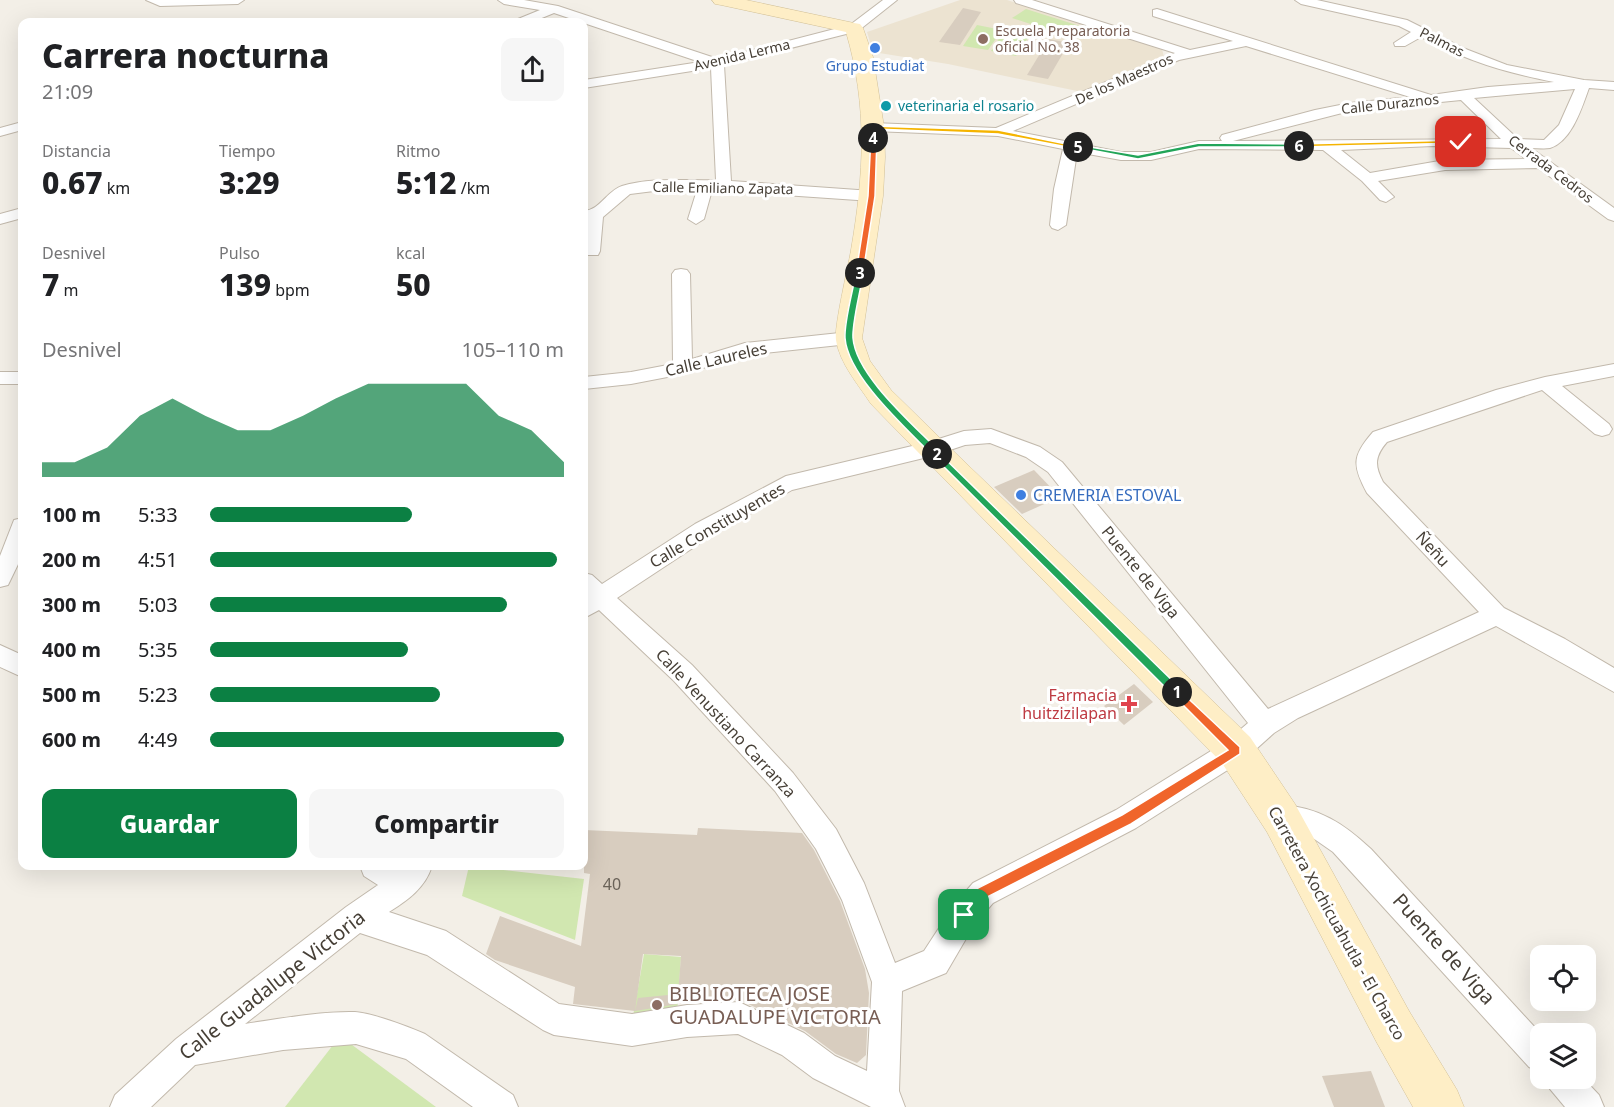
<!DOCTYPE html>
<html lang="es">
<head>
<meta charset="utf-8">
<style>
	:root { --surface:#fff; --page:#f6f6f6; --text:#202124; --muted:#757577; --accent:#0b8043 }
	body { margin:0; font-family:"Noto Sans",sans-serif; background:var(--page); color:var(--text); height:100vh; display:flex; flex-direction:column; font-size:22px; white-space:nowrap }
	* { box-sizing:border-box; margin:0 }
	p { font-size:20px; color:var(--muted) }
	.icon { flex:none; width:33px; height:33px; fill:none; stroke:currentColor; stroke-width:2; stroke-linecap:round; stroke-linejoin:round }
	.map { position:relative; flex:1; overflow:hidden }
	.drawer { position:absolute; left:18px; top:18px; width:570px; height:852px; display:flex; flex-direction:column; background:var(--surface); border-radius:12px; box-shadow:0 6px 24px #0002 }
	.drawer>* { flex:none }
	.tools { position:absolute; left:1530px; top:945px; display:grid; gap:12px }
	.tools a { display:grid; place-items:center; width:66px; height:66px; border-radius:12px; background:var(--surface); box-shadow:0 6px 24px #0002; font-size:30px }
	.pin { position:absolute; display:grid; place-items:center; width:51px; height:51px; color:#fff; margin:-26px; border-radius:12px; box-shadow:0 3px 9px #0006 }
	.km { position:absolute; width:30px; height:30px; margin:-15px; border-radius:50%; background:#222; color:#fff; font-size:16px; line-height:30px; text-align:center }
	.round { display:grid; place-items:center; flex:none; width:63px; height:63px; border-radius:12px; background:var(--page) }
	.head { display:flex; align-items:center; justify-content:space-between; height:102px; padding:0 24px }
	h1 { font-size:33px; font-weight:800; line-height:45px }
	.stats { display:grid; grid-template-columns:repeat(3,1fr); gap:9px; height:102px; padding:6px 24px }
	.stats div { display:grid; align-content:center }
	.stats b { font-size:30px; font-weight:800 }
	.stats small { font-size:16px; font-weight:400 }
	.stats p { font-size:16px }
	.chart { height:168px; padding:12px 24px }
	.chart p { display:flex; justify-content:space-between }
	.chart svg { width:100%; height:108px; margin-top:6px; fill:var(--accent); opacity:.7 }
	.action { display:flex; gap:12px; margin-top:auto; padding:12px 24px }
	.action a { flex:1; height:69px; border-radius:12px; background:var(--accent); color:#fff; font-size:24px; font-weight:800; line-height:69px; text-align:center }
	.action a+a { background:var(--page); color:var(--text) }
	ul { padding:0 24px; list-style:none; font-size:20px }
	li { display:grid; grid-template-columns:96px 72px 1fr; align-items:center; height:45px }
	li i { height:15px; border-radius:8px; background:var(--accent) }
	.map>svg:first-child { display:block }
</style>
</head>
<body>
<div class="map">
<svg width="1614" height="1107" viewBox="0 0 1614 1107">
	<rect width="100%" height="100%" fill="#f3efe7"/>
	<polygon fill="#ece3d1" points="960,0 1007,0 1162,49 1164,57 1082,92 948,64 873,52 867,32"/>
	<g fill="#d1e7b0">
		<polygon points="1026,9 1083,27 1067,36 1012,18"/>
		<polygon points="977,25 1002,30 988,50 963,46"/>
		<polygon points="1004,31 1029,36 1016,56 991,51"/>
		<polygon points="469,866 584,879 575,940 462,896"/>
		<polygon points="644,954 681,957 677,1014 632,1022"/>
		<polygon points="340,1036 436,1107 285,1107"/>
	</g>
	<g fill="#d8cdbf" fill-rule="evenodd">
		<polygon points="963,8 981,12 960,45 939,42"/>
		<polygon points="1049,39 1069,43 1048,79 1027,75"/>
		<polygon points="1034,470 1060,497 1022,514 994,487"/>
		<polygon points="1134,684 1153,702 1124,725 1104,706"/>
		<path d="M698 828 802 833 814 850 840 901 865 969 869 993 866 1055 857 1063 836 1054 805 1031 740 1000 697 1002 678 999V1004L635 1011 573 1004 575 987 495 960 486 954 500 916 581 946 590 874 584 873V830L697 835ZM643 954 681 956 678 994 638 998 635 1011Z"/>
		<polygon points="1371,1071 1385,1107 1334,1107 1322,1076"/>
	</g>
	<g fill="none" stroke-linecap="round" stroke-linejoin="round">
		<defs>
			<g id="street">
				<polygon points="146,0 244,0 238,4 160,6"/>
				<path d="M498 0H524L558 6 718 59 850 25 883 0H897L858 31 724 65 731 181 872 191 880 196 872 201 712 190 704 219 696 224 688 219 697 190 654 191 630 194 603 217 600 251 598 255H586L584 251 586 221H584V211C600 210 607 191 622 186 651 177 686 181 716 180L711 68 584 88V80L700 62 554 13 532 22H516L518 19 540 10 504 4Z"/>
				<path d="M1014 0H1032L1190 50 1233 41 1153 16V10L1157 9 1431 95 1488 87 1554 82C1503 72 1468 61 1421 37L1405 46H1395L1394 43 1411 32 1399 26 1301 4 1295 0H1317L1407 20 1463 48 1507 65 1584 80 1614 82V90L1589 88C1582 107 1572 141 1550 148 1544 149 1537 148 1531 148L1614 208V221L1608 219 1538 168 1445 170 1378 181 1394 197 1386 202 1380 200 1362 181 1323 150 1199 149 1151 160H1121L1077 152 1066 225 1058 230 1052 228 1050 225 1054 189 1063 149 998 136 873 131 866 127 873 123 996 128 1175 53 1016 3ZM1246 46 1410 97 1350 103 1315 110 1222 135 1220 138 1222 141H1199L1151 152H1121L1013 131 1179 60ZM1575 89 1559 125 1544 140 1518 139 1474 98ZM1461 100 1501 139 1233 141 1350 111ZM1433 146 1511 148 1526 159 1445 160 1370 173 1341 150Z"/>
				<polygon points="22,122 22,130 0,136 0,128"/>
				<polygon points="22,208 22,218 0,224 0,214"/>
				<polygon points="681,269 687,270 690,274 692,359 745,343 849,332 855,334 858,338 855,342 849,344 746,355 683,374 631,384 584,389 584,377 631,372 673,364 672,274 675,270"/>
				<path d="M1614 364V376L1562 386 1609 424 1612 429 1609 434 1602 436 1595 434 1542 390 1387 442C1375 456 1374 465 1383 482L1504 608 1565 639 1614 668V692L1496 626 1298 718 1274 733 1245 759 1136 828 993 903 974 925 946 973 902 991 899 1091 905 1107H871L813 1078 782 1055 738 1034 687 1037 632 1046 554 1035 543 1030 427 955 360 933 245 1024C278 1019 322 1011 355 1012 372 1013 409 1027 425 1034L513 1095 518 1107H473L406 1059 356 1044 283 1050 195 1065 151 1107H110L115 1095 176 1039 346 907 378 885 364 876 360 866H432C425 888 408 900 389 912L446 931 559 1004 632 1014 687 1005 739 1002 804 1033 835 1056 867 1071 872 982 842 900 816 849 775 791 674 681 599 610 584 618V573L592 575 602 584 695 524 786 476 929 442 964 431 991 429 1040 447 1062 462 1268 709 1479 612 1367 493C1352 465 1352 456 1373 432L1496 390 1545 377ZM990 443 1026 457 1048 472 1248 723 1227 741 1116 810 973 883 954 905 924 951 895 963 864 883 836 829 793 773 692 665 617 598 711 536 792 490 932 456 965 445Z"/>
				<rect x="0" y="372" width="22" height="12"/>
				<polygon points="22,518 22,556 8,585 0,587 0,556 14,520"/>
				<polygon points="0,645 22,655 22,677 0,667"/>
				<path d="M1281 805C1319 807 1344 824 1371 849L1541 1034 1540 1072 1529 1067 1333 852 1310 836 1271 827 1267 818 1271 809Z"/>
				<polygon points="1545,1078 1583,1078 1599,1095 1604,1107 1565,1107 1550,1089"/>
			</g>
			<path id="secondary" d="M712 0H746L854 23 860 24 863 28 873 57 884 127 885 157 883 196 862 338 870 361 891 390 943 441 1250 737 1295 804 1409 1011 1457 1090 1464 1107H1413L1377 1043 1267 832 1222 763 871 404C858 384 840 364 836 340 834 326 848 268 851 250 864 175 868 106 846 32L721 5 715 4Z"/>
		</defs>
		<use href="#street" stroke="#c2b9ac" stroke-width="2"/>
		<use href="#secondary" stroke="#d3c197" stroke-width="1"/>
		<use href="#street" fill="#fff" fill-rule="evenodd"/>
		<use href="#secondary" fill="#feeec6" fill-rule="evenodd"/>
	</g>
	<polygon fill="#f0652b" stroke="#fff" stroke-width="1.5" points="1177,688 1240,747 1240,754 1131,824 987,897 968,919 964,921 959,919 957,915 978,888 1122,815 1228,750 1174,696 1174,689"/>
	<polygon fill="#22a559" stroke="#fff" stroke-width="1.5" points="937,451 1181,689 1181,696 1174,696 933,456 933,452"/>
	<path fill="#22a559" stroke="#fff" stroke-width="1.5" d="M860 271 863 273C861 290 852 322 853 338 856 376 914 425 940 452V456H933C907 429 848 377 845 338 844 322 853 290 856 273Z"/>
	<polygon fill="#f0652b" stroke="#fff" stroke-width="1.5" points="871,136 877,138 875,196 863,273 860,276 856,273 868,196"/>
	<polygon fill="#f5b400" stroke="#fff" stroke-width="1.5" points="871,126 998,130 1081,147 1078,149 998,134 876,129 877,138 873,139 870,138"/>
	<polygon fill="#22a559" stroke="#fff" stroke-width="1.5" points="1199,143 1299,144 1302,146 1299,147 1199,147 1138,159 1075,147 1078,145 1138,155"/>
	<polygon fill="#f5b400" stroke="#fff" stroke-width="1.5" points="1461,140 1463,143 1299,147 1296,146 1299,144"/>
	<g fill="#8d6e63" stroke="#fff" stroke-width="2">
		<circle cx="983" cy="39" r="6"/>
		<circle cx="657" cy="1005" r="6"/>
	</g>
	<g fill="#3f7fe0" stroke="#fff" stroke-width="2">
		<circle cx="875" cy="48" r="6"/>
		<circle cx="1021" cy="495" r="6"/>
	</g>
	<circle fill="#0f9aa8" stroke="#fff" stroke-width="2" cx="886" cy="106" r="6"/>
	<path fill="#e0444e" stroke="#fff" stroke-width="2" d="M1126 695h6v6h6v6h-6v6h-6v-6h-6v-6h6z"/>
	<g text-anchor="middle" stroke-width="6" stroke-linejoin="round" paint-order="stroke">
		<g font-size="14" fill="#785e54" stroke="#fff" text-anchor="start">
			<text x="995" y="36">Escuela Preparatoria<tspan x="995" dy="16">oficial No. 38</tspan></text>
		</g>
		<g font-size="14" fill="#463f36" stroke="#fff">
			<text transform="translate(1442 42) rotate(27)" y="5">Palmas</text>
			<text transform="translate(742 55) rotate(-13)" y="5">Avenida Lerma</text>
			<text transform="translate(1124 79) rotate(-24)" y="5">De los Maestros</text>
			<text transform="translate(1390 104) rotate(-6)" y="5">Calle Duraznos</text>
			<text transform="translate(1551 169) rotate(37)" y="5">Cerrada Cedros</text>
			<text transform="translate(723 188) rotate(1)" y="5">Calle Emiliano Zapata</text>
		</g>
		<g font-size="14" fill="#366cbe" stroke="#fff">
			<text x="875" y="71">Grupo Estudiat</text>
		</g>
		<g font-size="14" fill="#0d838f" stroke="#fff" text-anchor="start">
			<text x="898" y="111">veterinaria el rosario</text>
		</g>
		<g font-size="16" fill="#463f36" stroke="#fff">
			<text transform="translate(716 359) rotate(-13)" y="6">Calle Laureles</text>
			<text transform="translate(717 525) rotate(-30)" y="6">Calle Constituyentes</text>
			<text transform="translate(1433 549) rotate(47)" y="6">Ñeñu</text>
			<text transform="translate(1141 572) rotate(51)" y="6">Puente de Viga</text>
			<text transform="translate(726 723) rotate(47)" y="6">Calle Venustiano Carranza</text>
			<text transform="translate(1337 923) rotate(61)" y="6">Carretera Xochicuahutla - El Charco</text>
		</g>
		<g font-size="16" fill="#366cbe" stroke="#fff" text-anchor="start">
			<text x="1033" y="501">CREMERIA ESTOVAL</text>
		</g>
		<g font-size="16" fill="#be3a42" stroke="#fff" text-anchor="end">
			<text x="1117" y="701">Farmacia<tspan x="1117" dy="18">huitzizilapan</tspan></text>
		</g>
		<g font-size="16" fill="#6a6258">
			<text x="612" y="890">40</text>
		</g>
		<g font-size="20" fill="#463f36" stroke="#fff">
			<text transform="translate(1444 949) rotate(48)" y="7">Puente de Viga</text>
			<text transform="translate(272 985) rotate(-38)" y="7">Calle Guadalupe Victoria</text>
		</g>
		<g font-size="20" fill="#785e54" stroke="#fff" text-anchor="start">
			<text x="669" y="1001">BIBLIOTECA JOSE<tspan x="669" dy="23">GUADALUPE VICTORIA</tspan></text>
		</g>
	</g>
</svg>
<div class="tools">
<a><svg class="icon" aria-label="locate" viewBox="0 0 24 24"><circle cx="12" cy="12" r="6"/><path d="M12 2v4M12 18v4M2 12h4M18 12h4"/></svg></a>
<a><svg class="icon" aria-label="layers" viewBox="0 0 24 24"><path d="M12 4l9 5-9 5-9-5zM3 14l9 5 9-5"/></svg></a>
</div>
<div class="pin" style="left:964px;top:915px;background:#1e9e55"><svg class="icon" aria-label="arrive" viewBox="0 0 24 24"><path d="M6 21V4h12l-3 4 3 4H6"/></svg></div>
<div class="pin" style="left:1461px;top:142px;background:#d93025"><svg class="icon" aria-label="check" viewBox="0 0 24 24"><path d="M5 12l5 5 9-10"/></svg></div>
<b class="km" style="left:1177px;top:692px">1</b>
<b class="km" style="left:937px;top:454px">2</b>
<b class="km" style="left:860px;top:273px">3</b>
<b class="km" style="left:873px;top:138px">4</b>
<b class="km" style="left:1078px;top:147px">5</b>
<b class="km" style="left:1299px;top:146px">6</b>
<section class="drawer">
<div class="head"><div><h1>Carrera nocturna</h1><p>21:09</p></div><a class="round"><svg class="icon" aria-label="share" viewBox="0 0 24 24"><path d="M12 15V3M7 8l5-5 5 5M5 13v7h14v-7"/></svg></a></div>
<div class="stats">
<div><p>Distancia</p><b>0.67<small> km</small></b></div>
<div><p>Tiempo</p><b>3:29</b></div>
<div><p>Ritmo</p><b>5:12<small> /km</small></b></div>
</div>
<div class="stats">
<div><p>Desnivel</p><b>7<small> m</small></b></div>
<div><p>Pulso</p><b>139<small> bpm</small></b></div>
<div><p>kcal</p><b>50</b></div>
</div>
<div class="chart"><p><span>Desnivel</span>105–110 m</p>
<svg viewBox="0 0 160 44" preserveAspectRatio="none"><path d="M0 44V38L10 38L20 32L30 19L40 12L50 19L60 25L70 25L80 19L90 12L100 6L110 6L120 6L130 6L140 19L150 25L160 38V44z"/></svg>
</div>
<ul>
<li><b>100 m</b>5:33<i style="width:57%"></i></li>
<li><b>200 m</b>4:51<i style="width:98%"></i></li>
<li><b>300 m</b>5:03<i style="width:84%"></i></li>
<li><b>400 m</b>5:35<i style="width:56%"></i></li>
<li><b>500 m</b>5:23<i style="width:65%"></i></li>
<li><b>600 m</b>4:49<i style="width:100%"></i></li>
</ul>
<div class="action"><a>Guardar</a><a>Compartir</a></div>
</section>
</div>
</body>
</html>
